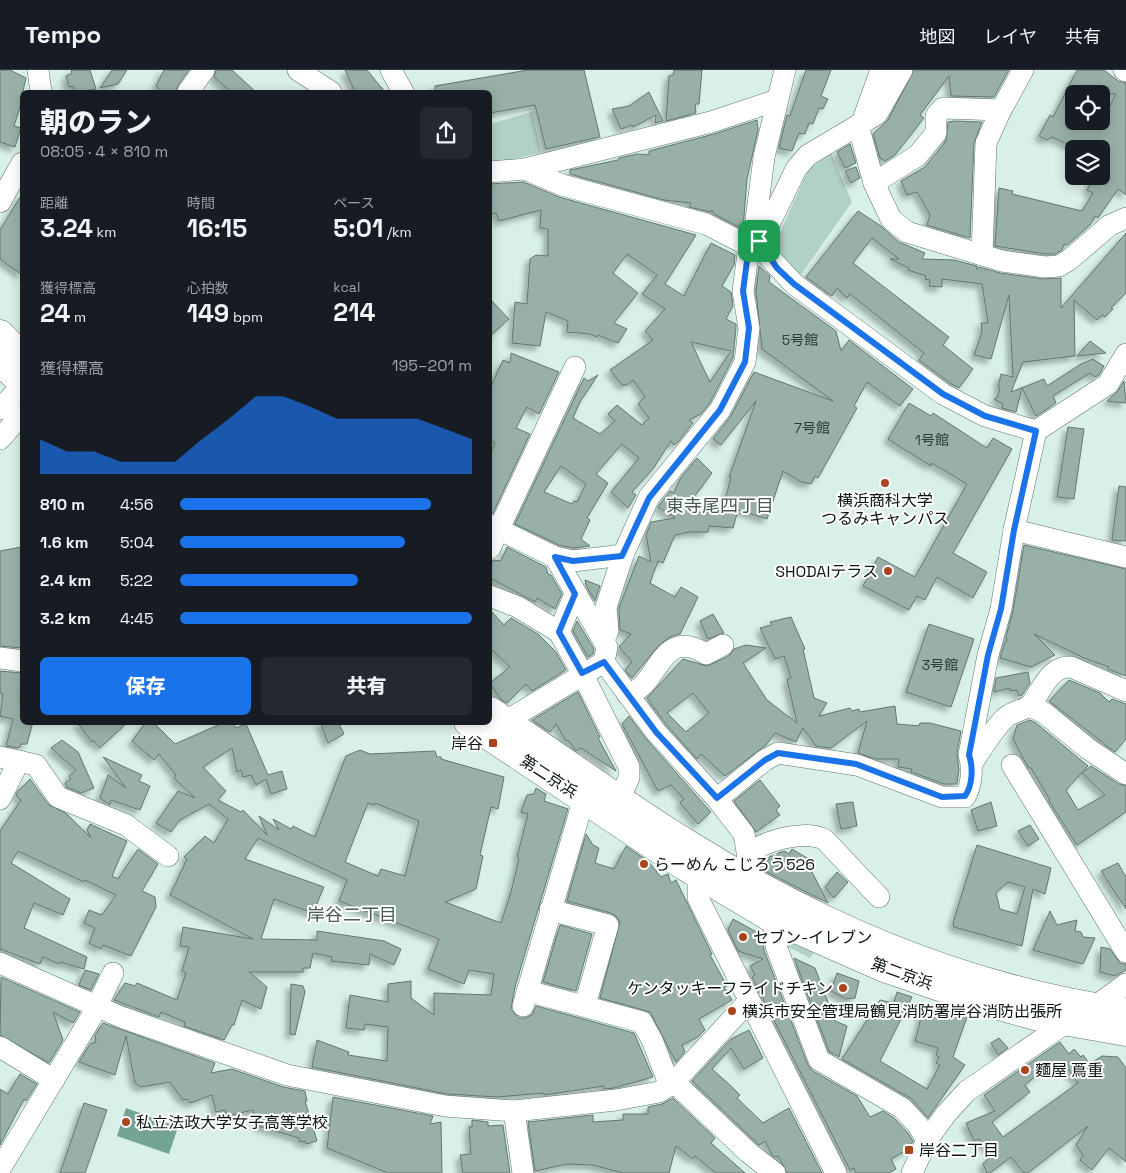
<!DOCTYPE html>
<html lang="ja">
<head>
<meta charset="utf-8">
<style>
	:root { --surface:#171b24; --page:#242831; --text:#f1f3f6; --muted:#9ea1a6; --line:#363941; --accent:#1a73e8 }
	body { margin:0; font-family:"Space Grotesk","Noto Sans JP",sans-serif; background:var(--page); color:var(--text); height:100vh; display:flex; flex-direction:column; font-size:19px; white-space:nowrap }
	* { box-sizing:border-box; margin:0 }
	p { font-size:16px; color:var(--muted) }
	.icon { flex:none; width:28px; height:28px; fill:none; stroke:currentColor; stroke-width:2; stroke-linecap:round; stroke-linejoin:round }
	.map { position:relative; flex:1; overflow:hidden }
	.side { position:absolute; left:20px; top:20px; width:472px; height:635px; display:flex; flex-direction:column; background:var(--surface); border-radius:8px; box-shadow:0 2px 12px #0003 }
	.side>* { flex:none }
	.fabs { position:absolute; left:1065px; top:15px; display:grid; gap:10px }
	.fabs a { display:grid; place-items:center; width:45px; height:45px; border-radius:8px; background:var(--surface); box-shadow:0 2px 12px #0003; font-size:25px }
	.pin { position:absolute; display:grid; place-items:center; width:42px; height:42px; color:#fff; margin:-21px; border-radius:10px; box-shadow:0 2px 8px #0006 }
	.round { display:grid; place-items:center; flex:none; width:52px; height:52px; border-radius:8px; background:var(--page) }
	.head { display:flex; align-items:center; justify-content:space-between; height:85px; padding:0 20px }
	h1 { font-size:28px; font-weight:800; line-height:38px }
	.stats { display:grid; grid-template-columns:repeat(3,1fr); gap:8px; height:85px; padding:5px 20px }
	.stats div { display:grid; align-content:center }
	.stats b { font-size:25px; font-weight:800 }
	.stats small { font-size:14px; font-weight:400 }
	.stats p { font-size:14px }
	.chart { height:140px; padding:10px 20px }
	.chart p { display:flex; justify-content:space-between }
	.chart svg { width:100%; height:90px; margin-top:5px; fill:var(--accent); opacity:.7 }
	.action { display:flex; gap:10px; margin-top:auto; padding:10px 20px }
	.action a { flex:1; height:58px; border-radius:8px; background:var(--accent); color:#fff; font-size:20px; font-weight:800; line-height:58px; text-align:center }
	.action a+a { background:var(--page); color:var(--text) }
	ul { padding:0 20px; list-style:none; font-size:16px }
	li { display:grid; grid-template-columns:80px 60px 1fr; align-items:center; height:38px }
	li i { height:12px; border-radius:6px; background:var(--accent) }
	header { display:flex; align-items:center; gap:30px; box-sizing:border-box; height:70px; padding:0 25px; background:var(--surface); border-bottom:1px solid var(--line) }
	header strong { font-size:24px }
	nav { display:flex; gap:28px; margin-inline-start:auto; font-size:18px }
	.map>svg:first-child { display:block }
</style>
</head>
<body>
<header>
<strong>Tempo</strong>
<nav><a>地図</a><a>レイヤ</a><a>共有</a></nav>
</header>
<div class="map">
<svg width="1126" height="1103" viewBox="0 0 1126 1103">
	<defs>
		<filter id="shadow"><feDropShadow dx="-4.5" dy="4.5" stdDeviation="2.5" flood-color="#0004"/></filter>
	</defs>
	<rect width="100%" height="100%" fill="#d8f0e7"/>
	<g fill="#b2d1c6">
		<polygon points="532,42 541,83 490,94 490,54"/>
		<polygon points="831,83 852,132 800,206 779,182 777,169 808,100"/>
		<polygon points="782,865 815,881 810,888 788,877 781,868"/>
	</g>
	<polygon fill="#74a494" points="126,1038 178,1057 169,1084 117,1066"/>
	<g fill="#99b0a8" stroke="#627770" fill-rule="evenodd" filter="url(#shadow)">
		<polygon points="0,0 10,0 26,8 23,21 26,22 22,22 22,31 14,56 21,58 15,77 0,72"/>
		<polygon points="71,0 90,0 96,19 74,22 73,16 69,17 66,6 72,3"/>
		<polygon points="112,0 127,0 118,14 100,18"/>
		<polygon points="164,0 189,0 178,15 176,22 163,22 156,16"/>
		<polygon points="216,0 232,0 256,22 231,22 214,7"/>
		<polygon points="345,0 367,0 385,22 355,22"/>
		<polygon points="528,0 584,0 600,67 546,79 535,35 490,43 490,22 435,22 435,16"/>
		<polygon points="674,0 702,0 699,34 695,34 696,43 666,51 669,6 673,5"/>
		<polygon points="806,0 831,0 821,26 828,29 823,39 819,38 813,54 809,53 805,64 799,63 792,81 779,78 787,45 790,46"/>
		<polygon points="914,0 1009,0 994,27 951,26 949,6 920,45 924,48 895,85 885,91 880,88 873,64 888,50"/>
		<path d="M1077 0H1104L1118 11 1126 13V125L1118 119 1098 148 1095 146 1090 155 1067 175 1064 174 1062 180 1055 184H1045L995 176 999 118 1013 121 1012 124 1082 141 1093 123 1087 120 1094 106H1101V79H1078L1052 67 1047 70 1039 66 1050 45 1053 47ZM1069 24H1116L1102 51H1074V26Z"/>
		<polygon points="649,22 663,51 655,53 656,45 633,57 632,55 621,59 612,39 629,36"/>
		<polygon points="757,50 758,60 747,109 743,159 714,144 712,140 711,142 689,137 691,133 664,130 570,104 570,100 618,90 619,88 637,84 649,85 649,81 714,64"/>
		<polygon points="954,51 982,52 974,73 970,168 927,155 930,145 917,122 907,125 901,111 925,97 946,71 948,52"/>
		<polygon points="850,74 856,93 845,98 837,82"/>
		<polygon points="856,97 860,108 851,113 845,101"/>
		<path d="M524 112 559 127 696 165 665 214 684 226 711 173 735 185 734 195 722 216 731 222 733 236 726 249 736 254V258L733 288 710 333 701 344 689 350 693 353 678 372 674 375 671 371 653 399 632 422 636 425 628 438 611 422 639 388 622 374 596 404 608 413 587 448 590 450 581 469 590 476 574 478 559 475 515 454 584 308 588 311 598 305 580 332 573 348 600 364 615 351 608 344 617 335 642 355 649 348 638 334 645 327 633 310 627 315H622L610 300 653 270 645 261 665 239 642 224 657 205 627 184 613 203 638 223 614 253 627 259 618 273 598 265 597 267 590 264 567 262 568 251 546 242 540 276 512 273 515 232 527 234 530 189 536 185 548 186V159L540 158 541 140 499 151 496 143 490 144V114ZM691 272 731 281 710 312ZM561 396 586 414 577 432 574 431 572 434 544 422Z"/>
		<polygon points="22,124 22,205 0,189 0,160"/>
		<polygon points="858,141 881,156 899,172 925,183 922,189 954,190 977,196 977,200 979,197 1000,203 1043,209 1061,208 1061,238 1126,163 1126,223 1111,238 1113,239 1105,247 1102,245 1097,250 1074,230 1075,286 1023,292 1011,322 1044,309 1047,316 1081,294 1093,289 1104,296 1099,305 1095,307 1090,303 1053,326 1056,333 1036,346 1022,318 1016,342 1002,338 1003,334 994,329 997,328 1000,318 998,317 1001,304 1013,307 1009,225 991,289 974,285 982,262 981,253 988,253 982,214 942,209 942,217 929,216 930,210 925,209 926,206 908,200 909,198 890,189 899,189 872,168 853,193 949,267 943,275 973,299 959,318 950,313 919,290 924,283 850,224 847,228 837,218 832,226 806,207"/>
		<polygon points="759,196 770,206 769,212 836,261 841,281 849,270 913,319 900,336 867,312 854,336 857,338 818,408 815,406 811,414 801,412 783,401 767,449 738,440 733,458 709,456 708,462 690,462 675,465 663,493 658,491 650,513 675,527 681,517 698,527 680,564 672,566 660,574 632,608 625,600 632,592 619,577 631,564 620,560 619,538 639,486 651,492 646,465 651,452 675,448 658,437 670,421 674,423 680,409 697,388 712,403 689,434 696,436 694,442 722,443 731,407 729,407 756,331 721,375 713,369 731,346 754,302 833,331 762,279 756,221"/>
		<polygon points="490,229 509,249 490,266"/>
		<polygon points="1090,271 1106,283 1077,286"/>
		<polygon points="511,283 559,302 539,344 527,337 516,358 530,364 493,443 490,443 490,385 495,373 490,370 490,318 503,290 510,293"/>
		<polygon points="1124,311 1126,333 1107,331 1118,321"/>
		<polygon points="909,333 931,346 933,343 987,378 993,368 1012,379 953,483 987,502 973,528 937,507 925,530 917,526 909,540 863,516 878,487 915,507 967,414 932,393 931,396 888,369"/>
		<polygon points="1068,357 1084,359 1074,429 1057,427"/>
		<polygon points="1119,416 1126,417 1126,471 1112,470"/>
		<polygon points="1024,475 1126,499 1126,606 1108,599 1109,597 1084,588 1034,564 1055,585 1031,597 1000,588 1005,572 1007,571 1006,567 1013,541"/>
		<polygon points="22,477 22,578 0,576 0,481"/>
		<polygon points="507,477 546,497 548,504 551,505 562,524 555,539 537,528 535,532 490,508 490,498 493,490 501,491"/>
		<polygon points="585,510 600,516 595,531 586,515"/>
		<polygon points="490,540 504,555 511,548 538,564 556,582 566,600 532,621 526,614 507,633 501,630 490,613 510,597 490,578"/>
		<polygon points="713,544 724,563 708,569 700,551"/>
		<path d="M791 547 805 579H803L814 628 827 633 819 646 850 638 852 641 859 639 860 642 895 636 897 654 919 656 920 653H930L961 661 957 683 959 700 957 714H944L911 702 912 699 898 697 899 689H876L858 683 867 651 831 678 816 676 803 658 796 672 775 663 766 675 725 706 701 684 697 689 666 654 647 628 683 589 707 596 729 586 734 579 746 575 766 578 743 593 767 630 797 653 787 609 791 608 784 586 775 589 760 558 772 555 770 552ZM693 623 709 643 686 662 667 643Z"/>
		<polygon points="577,551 594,579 593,584 588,587 573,561"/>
		<polygon points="929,554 974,569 951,637 906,622"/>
		<polygon points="0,601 22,603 20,628 22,628 22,652 33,652 27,674 21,674 19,678 6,676 13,649 0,646 3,624 0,623"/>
		<polygon points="1028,602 1030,613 1022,625 1019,626 1017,620 1010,621 1010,618 994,622 996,608"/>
		<polygon points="1069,610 1100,623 1109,632 1112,629 1126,634 1126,669 1115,682 1049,631"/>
		<polygon points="578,622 600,667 598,668 616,701 581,678 576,681 568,670 566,671 556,654 550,662 532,650"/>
		<polygon points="629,646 647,670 711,742 698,754 680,733 684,729 671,715 658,721 622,654"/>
		<polygon points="1030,650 1036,653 1088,696 1066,720 1078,740 1105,725 1082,703 1091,696 1119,714 1126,716 1126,742 1077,775 1049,731 1050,730 1031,698 1029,698 1023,688 1013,669 1017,655"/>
		<polygon points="77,652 128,652 100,678 94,671 92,672"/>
		<path d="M146 652H153L175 674 225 652H232L236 658 246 654 268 705 282 701 287 719 271 724 266 709 256 715 251 705 243 707 241 700 237 702 232 678 203 697 226 721 218 730 241 742 243 740 267 765 259 746 279 760 273 749 291 759 293 756 315 767 346 686 360 680 370 684 435 681 437 687H441V689L504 707 498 739 491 737 480 785 483 786 476 819 445 832 501 853 511 822 519 788 517 787 528 744 521 742 527 725 534 724 536 718 546 724 544 731 568 739 515 917 511 939 519 948H525L532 945 536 936 634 963 653 1007 614 1018 604 1019V1016L544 1025V1023L497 1027 447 1024 312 997 317 970 349 982 348 985 387 991 388 957 365 954 364 960 346 958 350 925 388 932V914L411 911V928L434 945V923L491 925 494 904 469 900 464 914 428 899 439 869 339 831 347 810 258 768 245 789 324 817 313 843 274 829 261 869 317 870V861L384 871 401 879 394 895 370 884 369 895 331 891 332 887 313 883 310 898H303V902H249L267 917 261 939 242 930 234 955H232L224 970 184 956 185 952 161 942 159 947 114 930 125 913 135 916 137 913 177 930 186 903 182 901 189 877 180 876 183 857 253 869 170 825 187 789 184 787 205 766 214 773 228 749 209 734 180 750 171 762 156 753 178 721 195 728 174 708 176 705 159 684 154 690 132 671ZM368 733 374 735 375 733 419 751 405 806 381 799 378 806 345 792Z"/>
		<polygon points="320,652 338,652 344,664 328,673"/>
		<polygon points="62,670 78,682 94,718 81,723 67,717 65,713 71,709 69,706 76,700 51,678"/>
		<polygon points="103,687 142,705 139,711 150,716 140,740 111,730 110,735 100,728 108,705 126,718"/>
		<polygon points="30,709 48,734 67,744 91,768 87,760 90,754 127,771 112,806 118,809 138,779 158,794 142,821 155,827 156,837 131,886 103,875 101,879 89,873 95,858 84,853 89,840 102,845 116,825 85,810 84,812 18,781 11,793 70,829 63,845 34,833 24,858 87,887 84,899 60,892 59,894 43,887 40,894 0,879 0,761 21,730 16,725 18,721"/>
		<polygon points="760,710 780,736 776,740 780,745 756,762 734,731"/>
		<polygon points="853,732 857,756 841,759 836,734"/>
		<polygon points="991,732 997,756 978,761 971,740"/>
		<polygon points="1030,755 1039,769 1028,776 1018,761"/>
		<polygon points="586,764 593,775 599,778 595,793 614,799 626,776 648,791 661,807 668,804 671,813 676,810 712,884 710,885 727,916 724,917 732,930 699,949 705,960 698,967 682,975 685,982 676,992 650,942 600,928 620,852 617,847 611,843 567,831"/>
		<path d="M977 775 1051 798 1045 824 1033 819 1022 876 954 857 953 853ZM1008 812 1025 817 1017 844 1000 839 996 823Z"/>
		<polygon points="792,779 814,792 810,798 828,833 763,800 770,786 776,786 778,783 784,781 789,784"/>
		<polygon points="1118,793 1126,807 1126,839 1101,801"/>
		<polygon points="837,802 848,812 834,828 825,817"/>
		<polygon points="1050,841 1057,855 1077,850 1075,861 1081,862 1083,867 1095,868 1083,894 1033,880"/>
		<polygon points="733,849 762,865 764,880 808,995 813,1001 857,1026 870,1047 883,1041 894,1048 908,1063 913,1071 909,1079 891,1089 896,1099 889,1103 856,1103 854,1098 850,1100 752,907 755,905 750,896 763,889 738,881 728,860"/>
		<polygon points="560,855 592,864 576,921 543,912"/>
		<polygon points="1101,877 1110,879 1120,893 1126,894 1126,900 1115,906 1100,902"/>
		<polygon points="794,888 815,898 835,951 847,956 839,987 829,981"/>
		<polygon points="85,900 99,904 91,920 79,915"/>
		<polygon points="837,903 859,911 855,928 846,929 831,921"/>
		<polygon points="1,907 80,942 73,953 53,942 63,970 49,993 0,965"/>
		<polygon points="291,914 303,916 305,922 295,965 290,964"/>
		<polygon points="897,922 912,927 880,991 927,1019 940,995 936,993 939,987 936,985 938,978 915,971 924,936 948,943 949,940 967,947 953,987 965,995 928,1048 912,1029 842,989 880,930 894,933"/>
		<polygon points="103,953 215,993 211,1003 232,999 283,1017 305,1021 307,1031 305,1031 317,1071 306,1074 305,1071 300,1072 299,1068 258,1056 253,1040 227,1046 225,1040 216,1042 212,1025 190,1033 187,1029 183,1030 170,1012 141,1017 135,1013 126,966 115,1005 79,992 90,974 96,972 95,965"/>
		<polygon points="749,960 763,988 744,999 731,978 712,999 730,1015 740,1025 737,1028 763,1053 789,1038 822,1103 787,1103 778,1086 775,1087 772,1085 765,1071 759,1075 757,1073 692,1011 731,969"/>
		<polygon points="999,968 1008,978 998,985 991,973"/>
		<path d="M1060 972 1069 984 1074 979 1081 987 1083 985 1090 994 1102 986 1118 987 1126 998V1092L1109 1078 1092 1100 1080 1090 1083 1085 1076 1075 1088 1056 1028 1103H1024L1011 1087 990 1103H987L983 1094 993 1083 979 1069 974 1071 966 1053 995 1041 984 1025ZM1051 993 1057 1001 1065 995 1078 1013 1003 1067 992 1052 1030 1022 1025 1015Z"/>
		<polygon points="20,1004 37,1014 26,1031 24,1029 0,1075 0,1019 8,1024"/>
		<polygon points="333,1027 433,1046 430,1054 441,1052 442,1103 388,1103 327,1078"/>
		<polygon points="673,1028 715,1068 711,1073 745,1103 716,1103 695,1086 693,1089 676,1076 669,1103 623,1103 593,1095 567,1094 535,1101 528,1052 593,1045 593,1052 623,1050 623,1044 648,1044 648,1037 662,1034"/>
		<polygon points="84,1033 107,1040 85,1103 60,1103"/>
		<polygon points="472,1050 488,1052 488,1056 503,1055 510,1103 463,1103 460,1085 471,1084 469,1057 472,1057"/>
	</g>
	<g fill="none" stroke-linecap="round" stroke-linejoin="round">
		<defs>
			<g id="minor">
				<polyline points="38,0 41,22"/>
				<polyline points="298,0 331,22"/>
				<polyline points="391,0 403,22"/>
				<polyline points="785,0 764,87 755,158 769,187 794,214 943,324 985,346 1036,361"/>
				<polyline points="1124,0 1126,1"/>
				<polyline points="188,22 204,0"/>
				<polyline points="864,47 881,0"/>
				<polyline points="858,55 874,113 891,149 907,162 1002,191 1045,197 1059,196 1069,190 1110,155 1126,148"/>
				<polyline points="525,99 562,115 706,154 749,176"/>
				<polyline points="490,102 525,99 711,52 777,30"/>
				<polyline points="874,113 917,86 936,63 936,46 943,38 1001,40"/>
				<polyline points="0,132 22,93"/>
				<polyline points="753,174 759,171 766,161 796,99 808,85 877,44 902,0"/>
				<polyline points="982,185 986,73 1001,40 1023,0"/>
				<polyline points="0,339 17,321 22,320"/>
				<polyline points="0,369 22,344"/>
				<polyline points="490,455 555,487 607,577 604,592 506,651"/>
				<polyline points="1014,460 1126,487"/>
				<polyline points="490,478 575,297"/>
				<polyline points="555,487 573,491 623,485"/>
				<polyline points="490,526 518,537 559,562 582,603 629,697 629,708 619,729"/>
				<polyline points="559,562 575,524"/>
				<polyline points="604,570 608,561 606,537 623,485 649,427 720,340 745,292 749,258 743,221 749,176"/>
				<polyline points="0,588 22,591"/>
				<polyline points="604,592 656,662 717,729 744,764 752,811"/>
				<path d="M627 624C659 619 659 554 706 584L723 575"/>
				<polyline points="1029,636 1043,642 1087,678 1126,704"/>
				<polyline points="0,687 36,695 58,727 126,755 168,786"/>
				<path d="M972 693C982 679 992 661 1004 649 1011 641 1025 641 1031 634 1043 619 1049 596 1071 597L1126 621"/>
				<polyline points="1012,695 1126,882"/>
				<polyline points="0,729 19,691"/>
				<path d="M717 729 765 690 778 683 857 695 942 727H965C972 715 973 697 969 685L988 585 1001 539 1014 460 1036 361 1108 314 1126 284"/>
				<path d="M749 783C767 770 803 760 824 769L879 827"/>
				<polyline points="703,792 698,805 698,828 836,1103"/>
				<polyline points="550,840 608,855 585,935"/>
				<polyline points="773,849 776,876 819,990 902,1038 918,1055 927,1070"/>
				<polyline points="0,893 121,947 287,1005 445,1036 514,1041 616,1030 659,1022 674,1012 749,931"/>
				<polyline points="527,921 642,952 652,970 670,1016"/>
				<polyline points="523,936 584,728"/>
				<polyline points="0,977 54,1010"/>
				<polyline points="674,1012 749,1083 775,1103"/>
				<polyline points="514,1041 523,1103"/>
				<polyline points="0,1099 92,946 113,903"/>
				<polyline points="912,1103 927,1070 946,1044 967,1021 1067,952 1093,938 1126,914"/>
			</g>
			<g id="highway">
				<polyline points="0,264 22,286"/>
				<polyline points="0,291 22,313"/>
				<path d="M490 641C557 685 622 734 691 776 824 859 970 920 1126 942"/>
				<polyline points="468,652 684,796 773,849 884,898 981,931 1035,946 1126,962"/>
			</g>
		</defs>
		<use href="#minor" stroke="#5f746d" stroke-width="22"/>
		<use href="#highway" stroke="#5f746d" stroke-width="29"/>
		<use href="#minor" stroke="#fff" stroke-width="21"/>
		<use href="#highway" stroke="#fff" stroke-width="28"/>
	</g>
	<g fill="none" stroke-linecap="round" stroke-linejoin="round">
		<defs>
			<path id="route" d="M759 171 777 198 794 214 943 324 985 346 1036 361 1014 460 1001 539 988 585 969 685C973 697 973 715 965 726L942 727 856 694 778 683 765 690 717 728 656 662 604 592 582 603 559 562 575 524 555 487 573 491 622 486 649 428 720 340 745 292 749 258 743 221 749 176Z"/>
		</defs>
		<use href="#route" stroke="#fff" stroke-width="10"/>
		<use href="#route" stroke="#1a73e8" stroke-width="6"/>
	</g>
	<g fill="#aa441a" stroke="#fff" stroke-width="2">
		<circle cx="885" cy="413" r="5"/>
		<circle cx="888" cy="501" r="5"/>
		<rect x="488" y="668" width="10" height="10" rx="2.5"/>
		<circle cx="644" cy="794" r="5"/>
		<circle cx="743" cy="867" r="5"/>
		<circle cx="843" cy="918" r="5"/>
		<circle cx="732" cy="941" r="5"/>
		<circle cx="1025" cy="1000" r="5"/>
		<circle cx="126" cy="1052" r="5"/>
		<rect x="904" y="1075" width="10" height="10" rx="2.5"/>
	</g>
	<g text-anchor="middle" stroke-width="4" stroke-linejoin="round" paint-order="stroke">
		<g font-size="14" fill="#2e3b37">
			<text x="800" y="275">5号館</text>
			<text x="812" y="363">7号館</text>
			<text x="932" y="375">1号館</text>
			<text x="940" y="600">3号館</text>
		</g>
		<g font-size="16" fill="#0b1411" stroke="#fff" text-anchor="start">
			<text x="885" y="436" text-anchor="middle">横浜商科大学<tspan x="885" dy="18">つるみキャンパス</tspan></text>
			<text x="878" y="507" text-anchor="end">SHODAIテラス</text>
			<text x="483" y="679" text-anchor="end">岸谷</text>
			<text x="654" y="800">らーめん こじろう526</text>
			<text x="753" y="873">セブン-イレブン</text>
			<text x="833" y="924" text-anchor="end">ケンタッキーフライドチキン</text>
			<text x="742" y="947">横浜市安全管理局鶴見消防署岸谷消防出張所</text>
			<text x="1035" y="1006">麵屋 蔦重</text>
			<text x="136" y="1058">私立法政大学女子高等学校</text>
			<text x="919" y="1086">岸谷二丁目</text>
		</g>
		<g font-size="16" fill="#0b1411" stroke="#fff">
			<text transform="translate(549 706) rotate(33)" y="6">第二京浜</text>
			<text transform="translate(902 903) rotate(20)" y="6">第二京浜</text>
		</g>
		<g font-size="18" fill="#485d56" stroke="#fff">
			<text x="720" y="442">東寺尾四丁目</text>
			<text x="352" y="851">岸谷二丁目</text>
		</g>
	</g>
</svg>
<div class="fabs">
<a><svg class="icon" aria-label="locate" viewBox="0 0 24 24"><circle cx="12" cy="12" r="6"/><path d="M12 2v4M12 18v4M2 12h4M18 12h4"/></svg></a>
<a><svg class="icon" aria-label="layers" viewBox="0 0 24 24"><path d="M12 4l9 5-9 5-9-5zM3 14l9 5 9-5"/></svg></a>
</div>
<div class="pin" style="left:759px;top:171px;background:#1e9e55"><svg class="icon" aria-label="arrive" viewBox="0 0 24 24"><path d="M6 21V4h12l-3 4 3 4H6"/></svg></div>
<section class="side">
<div class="head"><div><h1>朝のラン</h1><p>08:05 · 4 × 810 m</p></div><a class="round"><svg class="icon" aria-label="share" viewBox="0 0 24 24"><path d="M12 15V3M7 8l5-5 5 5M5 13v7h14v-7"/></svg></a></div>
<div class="stats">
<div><p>距離</p><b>3.24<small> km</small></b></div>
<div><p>時間</p><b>16:15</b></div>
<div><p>ペース</p><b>5:01<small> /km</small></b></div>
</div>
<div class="stats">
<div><p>獲得標高</p><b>24<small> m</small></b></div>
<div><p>心拍数</p><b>149<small> bpm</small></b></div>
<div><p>kcal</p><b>214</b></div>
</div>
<div class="chart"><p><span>獲得標高</span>195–201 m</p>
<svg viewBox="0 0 160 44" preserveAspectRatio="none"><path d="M0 44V27L10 33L20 33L30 38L40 38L50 38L60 27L70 17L80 6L90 6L100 11L110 17L120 17L130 17L140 17L150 22L160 27V44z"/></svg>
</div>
<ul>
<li><b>810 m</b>4:56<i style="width:86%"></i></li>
<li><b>1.6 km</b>5:04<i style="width:77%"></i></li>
<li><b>2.4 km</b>5:22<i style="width:61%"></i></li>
<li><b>3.2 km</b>4:45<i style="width:100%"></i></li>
</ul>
<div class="action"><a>保存</a><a>共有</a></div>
</section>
</div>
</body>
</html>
